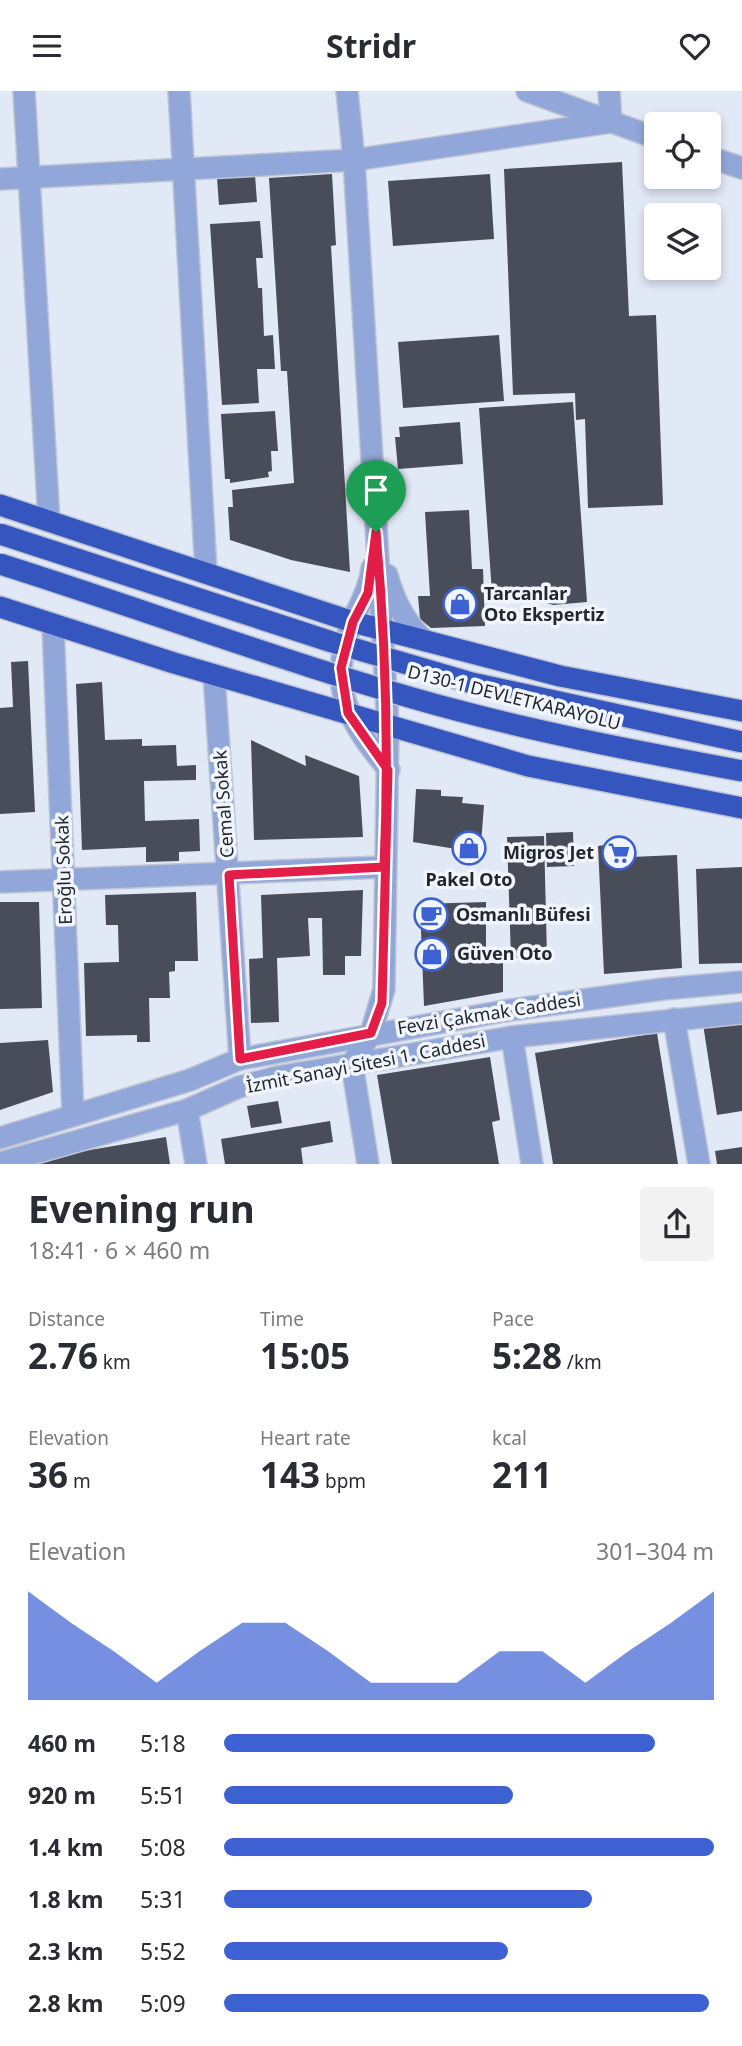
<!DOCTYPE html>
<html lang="en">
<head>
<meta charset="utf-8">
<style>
	:root { --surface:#fff; --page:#f2f2f3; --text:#2b2b33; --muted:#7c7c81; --accent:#3d61d3 }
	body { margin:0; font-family:"Noto Sans",sans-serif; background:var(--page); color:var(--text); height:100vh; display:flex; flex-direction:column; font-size:26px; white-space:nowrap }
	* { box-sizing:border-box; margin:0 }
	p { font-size:23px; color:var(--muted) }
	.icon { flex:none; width:38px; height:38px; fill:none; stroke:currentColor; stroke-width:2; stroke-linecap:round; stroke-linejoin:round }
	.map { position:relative; height:1073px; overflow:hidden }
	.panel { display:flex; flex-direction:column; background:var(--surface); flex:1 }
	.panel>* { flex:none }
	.controls { position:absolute; left:644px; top:21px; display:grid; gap:14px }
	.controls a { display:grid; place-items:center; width:77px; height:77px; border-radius:7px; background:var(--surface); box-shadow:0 4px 10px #0003; font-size:35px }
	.pin { position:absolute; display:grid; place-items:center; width:60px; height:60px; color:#fff; margin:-72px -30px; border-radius:50% 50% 50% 0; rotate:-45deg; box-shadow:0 0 7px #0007 }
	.pin .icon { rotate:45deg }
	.round { display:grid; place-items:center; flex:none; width:74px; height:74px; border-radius:7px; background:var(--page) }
	.summary { display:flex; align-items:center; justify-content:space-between; height:119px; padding:0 28px }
	h1 { font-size:38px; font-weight:700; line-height:52px }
	.figures { display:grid; grid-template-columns:repeat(3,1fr); gap:10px; height:119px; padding:7px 28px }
	.figures div { display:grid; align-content:center }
	.figures b { font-size:35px; font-weight:700 }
	.figures small { font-size:19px; font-weight:400 }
	.figures p { font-size:19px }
	.chart { height:196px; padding:14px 28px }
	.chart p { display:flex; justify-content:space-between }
	.chart svg { width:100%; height:126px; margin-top:7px; fill:var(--accent); opacity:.7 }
	ul { padding:0 28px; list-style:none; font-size:23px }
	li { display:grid; grid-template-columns:112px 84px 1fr; align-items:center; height:52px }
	li i { height:18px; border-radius:9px; background:var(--accent) }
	header { display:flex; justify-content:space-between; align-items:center; height:91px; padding:0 28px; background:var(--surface); font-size:32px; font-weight:700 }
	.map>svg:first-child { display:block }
</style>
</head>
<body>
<header><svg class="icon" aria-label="menu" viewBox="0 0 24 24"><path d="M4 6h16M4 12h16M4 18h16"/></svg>Stridr<svg class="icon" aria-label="heart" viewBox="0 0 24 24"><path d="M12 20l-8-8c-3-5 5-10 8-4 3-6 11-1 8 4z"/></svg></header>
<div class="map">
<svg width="742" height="1073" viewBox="0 0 742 1073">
	<rect width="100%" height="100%" fill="#e1e8f6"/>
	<g fill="#484d59">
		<polygon points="622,71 629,225 656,224 663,414 588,417 585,328 576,329 575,302 513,304 504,78"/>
		<polygon points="332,83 336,154 331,155 332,172 350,481 291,469 230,449 228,416 233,416 232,399 294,392 287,280 281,280 269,87"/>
		<polygon points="490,83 494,148 393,155 388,90"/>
		<polygon points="255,84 257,111 219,114 217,87"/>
		<polygon points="260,130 263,167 256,167 258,197 262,197 264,245 273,244 275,278 257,278 259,312 222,314 210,133"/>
		<polygon points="499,244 504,310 403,317 398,251"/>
		<polygon points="573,311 587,511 553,514 541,510 530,499 492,502 479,317"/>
		<polygon points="275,320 278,360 271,360 272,380 268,381 269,386 230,392 230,388 225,388 221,323"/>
		<polygon points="460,331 463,373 398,378 395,346 400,346 399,336"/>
		<polygon points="469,419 472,478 483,478 485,535 431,537 420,528 418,505 430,505 425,421"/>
		<polygon points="28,570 35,721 0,723 0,617 13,616 11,571"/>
		<polygon points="102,591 105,649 142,648 142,655 176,654 177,675 196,674 196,689 144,690 145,730 199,728 200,760 179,761 179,770 146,771 146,756 82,759 76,593"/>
		<polygon points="251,649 306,675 305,664 359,685 363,746 254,749"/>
		<polygon points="416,698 441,699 441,705 463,706 462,712 484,714 480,766 456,764 456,758 413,751"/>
		<polygon points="573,741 574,775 547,776 546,742"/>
		<polygon points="544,745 547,866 511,867 507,746"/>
		<polygon points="631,750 631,766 677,764 682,877 604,883 598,755"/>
		<polygon points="742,776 742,872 699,873 696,778"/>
		<polygon points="363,799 361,865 345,865 345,884 323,884 322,827 308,827 310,865 277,867 279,931 251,932 249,868 263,867 261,804"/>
		<polygon points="196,801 198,870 175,870 175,880 169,881 170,907 149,907 150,951 137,951 137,944 86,945 84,872 119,871 118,834 106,834 105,804"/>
		<polygon points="0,811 39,811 42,917 0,918"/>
		<polygon points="486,811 486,872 503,872 503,901 424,915 420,813"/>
		<polygon points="742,928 742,1020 717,1024 703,933"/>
		<polygon points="657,942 678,1073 553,1073 535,962"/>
		<polygon points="48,949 53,1001 0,1019 0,952"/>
		<polygon points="490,966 500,1029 492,1031 499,1073 392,1073 377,984"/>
		<polygon points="278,1010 282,1032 251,1037 247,1015"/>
		<polygon points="330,1030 333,1051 301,1057 303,1073 225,1073 221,1048"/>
		<polygon points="166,1046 170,1073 14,1073 14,1072"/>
		<polygon points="742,1056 742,1073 717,1073 715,1060"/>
	</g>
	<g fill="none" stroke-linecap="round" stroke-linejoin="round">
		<defs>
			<g id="minor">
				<polyline points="24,0 49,430"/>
				<polyline points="179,0 206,481"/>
				<polyline points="347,0 354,69 388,634 384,898 371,942 352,973 368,1073"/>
				<polyline points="527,0 656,47"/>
				<polyline points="709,66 742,77"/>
				<polyline points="0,88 354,69 611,31 609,0"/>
				<path d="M372 477C369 499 360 512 352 532 326 595 349 631 389 679"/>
				<path d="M387 484C394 510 405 532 425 550"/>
				<polyline points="53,535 73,1024"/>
				<polyline points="214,584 240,968"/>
				<polyline points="0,791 384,776"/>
				<polyline points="674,928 699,1073"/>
				<polyline points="512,946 532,1073"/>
				<polyline points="187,1019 196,1073"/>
				<polyline points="0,1047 190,989 240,968 504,920 663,898 742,891"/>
				<polyline points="0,1072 187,1019 239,996 277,986 512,946 742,922"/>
			</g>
			<g id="highway">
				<polyline points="0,414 353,531 560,585 742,620"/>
				<polyline points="0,516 174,572 528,675 742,717"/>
			</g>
		</defs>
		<use href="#minor" stroke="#bfc5d2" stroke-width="24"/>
		<use href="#highway" stroke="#bfc5d2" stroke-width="24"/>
		<use href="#minor" stroke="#92a7d9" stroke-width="21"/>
		<use href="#highway" stroke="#3555bf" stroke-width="21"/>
		<defs>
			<g id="highway-bridge">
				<polyline points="0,443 332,551 472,592 742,651"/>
				<path d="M0 473C152 521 302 578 456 619 550 644 646 662 742 680"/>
			</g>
		</defs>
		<use href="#highway-bridge" stroke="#bfc5d2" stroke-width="24" stroke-linecap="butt"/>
		<use href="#highway-bridge" stroke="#3555bf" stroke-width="21"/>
	</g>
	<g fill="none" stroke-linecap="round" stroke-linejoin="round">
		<defs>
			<path id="route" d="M376 441C386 554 389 664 384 776L229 784 240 968 371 942 382 912 388 679 348 622 341 577 353 531 368 502 376 441"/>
		</defs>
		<use href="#route" stroke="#fff" stroke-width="14"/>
		<use href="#route" stroke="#e11d48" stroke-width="9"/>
	</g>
	<defs>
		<symbol id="shop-ring" viewBox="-11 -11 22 22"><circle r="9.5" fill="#f1f5fd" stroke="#3d61d3" stroke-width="1.5"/><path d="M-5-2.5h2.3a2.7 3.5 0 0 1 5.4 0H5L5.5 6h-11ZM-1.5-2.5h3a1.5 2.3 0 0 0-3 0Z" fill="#3d61d3"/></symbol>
		<symbol id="supermarket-ring" viewBox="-11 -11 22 22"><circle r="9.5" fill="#f1f5fd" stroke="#3d61d3" stroke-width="1.5"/><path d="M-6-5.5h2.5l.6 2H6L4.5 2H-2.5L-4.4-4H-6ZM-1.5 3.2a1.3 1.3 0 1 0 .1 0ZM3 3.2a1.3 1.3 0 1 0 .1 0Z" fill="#3d61d3"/></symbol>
		<symbol id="cafe-ring" viewBox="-11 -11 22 22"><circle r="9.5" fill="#f1f5fd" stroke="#3d61d3" stroke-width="1.5"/><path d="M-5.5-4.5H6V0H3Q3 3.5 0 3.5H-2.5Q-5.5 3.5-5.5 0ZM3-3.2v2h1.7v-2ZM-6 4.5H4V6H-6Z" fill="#3d61d3"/></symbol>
	</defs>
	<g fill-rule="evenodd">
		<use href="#shop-ring" x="441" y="494" width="38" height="38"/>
		<use href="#shop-ring" x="450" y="738" width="38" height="38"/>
		<use href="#supermarket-ring" x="600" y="743" width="38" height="38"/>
		<use href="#cafe-ring" x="412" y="805" width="38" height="38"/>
		<use href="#shop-ring" x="413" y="844" width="38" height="38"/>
	</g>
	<g text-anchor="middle" stroke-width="7" stroke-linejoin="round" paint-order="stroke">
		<g font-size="18" font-weight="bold" fill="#24262c" stroke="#f1f5fd" text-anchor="start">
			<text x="484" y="509">Tarcanlar<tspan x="484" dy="21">Oto Ekspertiz</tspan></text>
			<text x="594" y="768" text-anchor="end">Migros Jet</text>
			<text x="469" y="795" text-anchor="middle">Pakel Oto</text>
			<text x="456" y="830">Osmanlı Büfesi</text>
			<text x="457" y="869">Güven Oto</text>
		</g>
		<g font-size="18" fill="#24262c" stroke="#f1f5fd">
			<text transform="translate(514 607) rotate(14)" y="6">D130-1 DEVLETKARAYOLU</text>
			<text transform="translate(224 713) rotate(-94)" y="6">Cemal Sokak</text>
			<text transform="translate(64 779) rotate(-92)" y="6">Eroğlu Sokak</text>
			<text transform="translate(489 923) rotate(-9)" y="6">Fevzi Çakmak Caddesi</text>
			<text transform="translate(366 973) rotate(-11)" y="6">İzmit Sanayi Sitesi 1. Caddesi</text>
		</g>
	</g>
</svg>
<div class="controls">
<a><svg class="icon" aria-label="locate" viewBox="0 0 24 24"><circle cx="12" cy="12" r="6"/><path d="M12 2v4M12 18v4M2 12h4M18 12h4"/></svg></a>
<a><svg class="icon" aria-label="layers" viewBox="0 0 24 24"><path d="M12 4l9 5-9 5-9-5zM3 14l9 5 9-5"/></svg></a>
</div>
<div class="pin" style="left:376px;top:441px;background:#1e9e55"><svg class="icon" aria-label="arrive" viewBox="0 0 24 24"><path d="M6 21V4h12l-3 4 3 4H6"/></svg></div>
</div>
<section class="panel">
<div class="summary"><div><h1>Evening run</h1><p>18:41 · 6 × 460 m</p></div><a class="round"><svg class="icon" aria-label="share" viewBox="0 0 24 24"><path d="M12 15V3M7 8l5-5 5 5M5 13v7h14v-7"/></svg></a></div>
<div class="figures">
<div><p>Distance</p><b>2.76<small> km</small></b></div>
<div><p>Time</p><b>15:05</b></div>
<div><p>Pace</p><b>5:28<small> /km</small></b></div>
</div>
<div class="figures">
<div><p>Elevation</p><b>36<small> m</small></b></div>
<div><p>Heart rate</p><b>143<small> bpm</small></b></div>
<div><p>kcal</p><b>211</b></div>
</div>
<div class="chart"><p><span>Elevation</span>301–304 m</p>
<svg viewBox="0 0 160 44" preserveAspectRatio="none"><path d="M0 44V6L10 17L20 27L30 38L40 27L50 17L60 17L70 27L80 38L90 38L100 38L110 27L120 27L130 38L140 27L150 17L160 6V44z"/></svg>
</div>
<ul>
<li><b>460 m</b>5:18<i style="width:88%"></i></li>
<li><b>920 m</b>5:51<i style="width:59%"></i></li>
<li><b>1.4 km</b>5:08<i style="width:100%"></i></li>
<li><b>1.8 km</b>5:31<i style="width:75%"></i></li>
<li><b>2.3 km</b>5:52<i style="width:58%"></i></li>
<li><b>2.8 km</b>5:09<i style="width:99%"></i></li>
</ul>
</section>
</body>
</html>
